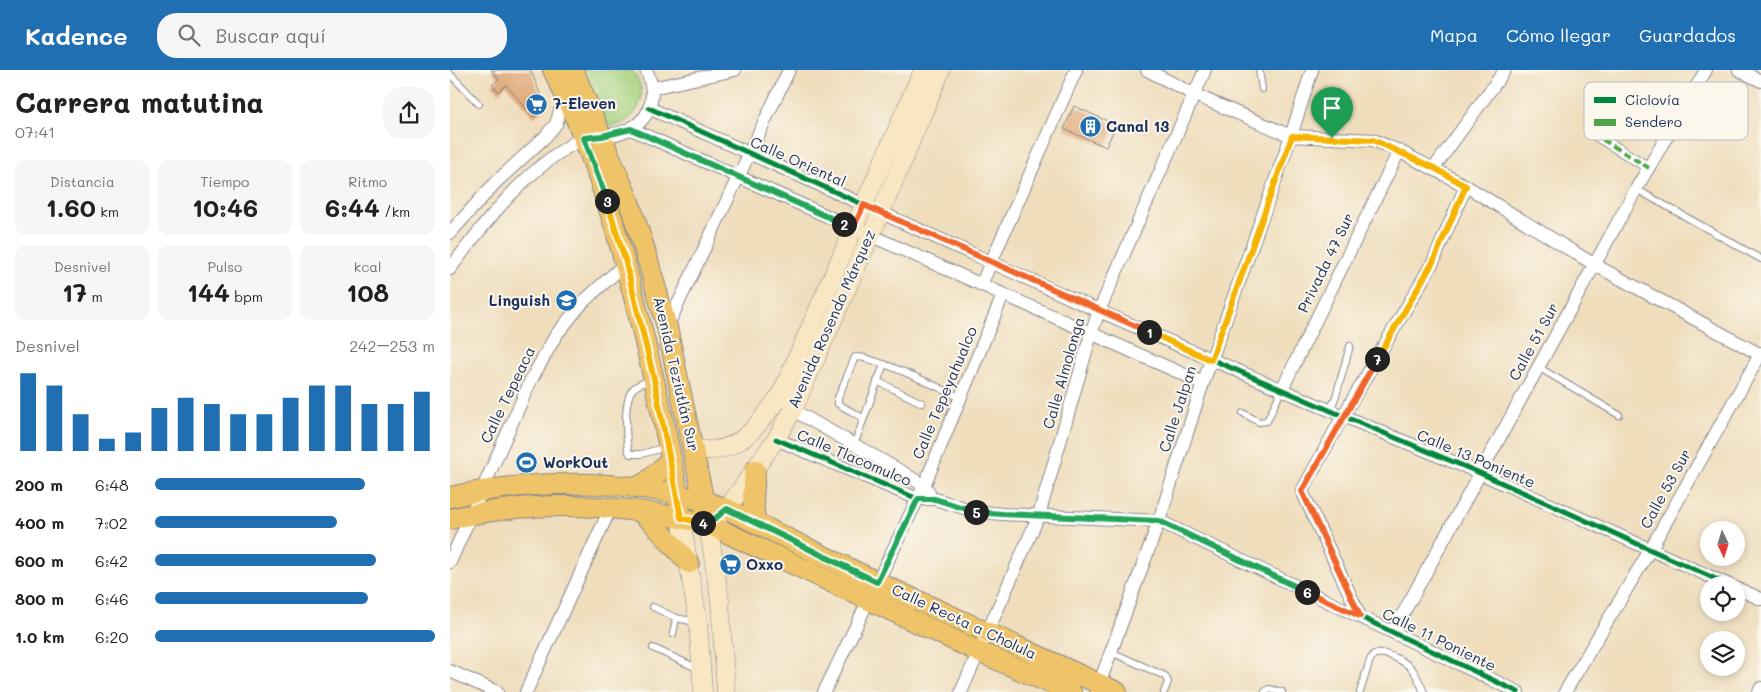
<!DOCTYPE html>
<html lang="es">
<head>
<meta charset="utf-8">
<style>
	:root { --surface:#fff; --page:#f6f6f6; --text:#202124; --muted:#757577; --accent:#1f6fb2 }
	body { margin:0; font-family:Mali,sans-serif; background:var(--page); color:var(--text); height:100vh; display:flex; flex-direction:column; font-size:19px; white-space:nowrap }
	* { box-sizing:border-box; margin:0 }
	p { font-size:16px; color:var(--muted) }
	.icon { flex:none; width:28px; height:28px; fill:none; stroke:currentColor; stroke-width:2; stroke-linecap:round; stroke-linejoin:round }
	.map { position:relative; flex:1; overflow:hidden }
	.side { display:flex; flex-direction:column; background:var(--surface); width:450px }
	.side>* { flex:none }
	.needle { width:32px; rotate:176deg }
	.buttons { position:absolute; left:1250px; top:451px; display:grid; gap:10px }
	.buttons a { display:grid; place-items:center; width:45px; height:45px; border-radius:50%; background:var(--surface); box-shadow:0 2px 8px #0003; font-size:25px }
	.pin { position:absolute; display:grid; place-items:center; width:42px; height:42px; color:#fff; margin:-51px -21px; border-radius:50% 50% 50% 0; rotate:-45deg; box-shadow:0 0 5px #0007 }
	.pin .icon { rotate:45deg }
	.km { position:absolute; width:25px; height:25px; margin:-12px; border-radius:50%; background:#222; color:#fff; font-size:14px; line-height:25px; text-align:center }
	.round { display:grid; place-items:center; flex:none; width:52px; height:52px; border-radius:20px; background:var(--page) }
	.headline { display:flex; align-items:center; justify-content:space-between; height:85px; padding:0 15px }
	h1 { font-size:28px; font-weight:800; line-height:38px }
	.figures { display:grid; grid-template-columns:repeat(3,1fr); gap:8px; height:85px; padding:5px 15px }
	.figures div { display:grid; align-content:center; border-radius:12px; background:var(--page); text-align:center }
	.figures b { font-size:25px; font-weight:800 }
	.figures small { font-size:14px; font-weight:400 }
	.figures p { font-size:14px }
	.chart { height:140px; padding:10px 15px }
	.chart p { display:flex; justify-content:space-between }
	.chart svg { width:100%; height:90px; margin-top:5px; stroke:var(--accent); stroke-width:6 }
	ul { padding:0 15px; list-style:none; font-size:16px }
	li { display:grid; grid-template-columns:80px 60px 1fr; align-items:center; height:38px }
	li i { height:12px; border-radius:6px; background:var(--accent) }
	header { display:flex; align-items:center; gap:30px; box-sizing:border-box; height:70px; padding:0 25px; background:var(--accent); color:#fff }
	header strong { font-size:24px }
	nav { display:flex; gap:28px; margin-inline-start:auto; font-size:18px }
	.search { width:350px; height:45px; background:var(--page); display:flex; align-items:center; gap:12px; box-sizing:border-box; padding:0 18px; border-radius:20px; color:var(--muted); font-size:19px }
	main { display:flex; flex:1; min-height:0 }
	.map>svg:first-child { display:block }
</style>
</head>
<body>
<header>
<strong>Kadence</strong>
<div class="search"><svg class="icon" aria-label="search" viewBox="0 0 24 24"><circle cx="10" cy="10" r="6"/><path d="M15 15l6 6"/></svg>Buscar aquí</div>
<nav><a>Mapa</a><a>Cómo llegar</a><a>Guardados</a></nav>
</header>
<main>
<section class="side">
<div class="headline"><div><h1>Carrera matutina</h1><p>07:41</p></div><a class="round"><svg class="icon" aria-label="share" viewBox="0 0 24 24"><path d="M12 15V3M7 8l5-5 5 5M5 13v7h14v-7"/></svg></a></div>
<div class="figures">
<div><p>Distancia</p><b>1.60<small> km</small></b></div>
<div><p>Tiempo</p><b>10:46</b></div>
<div><p>Ritmo</p><b>6:44<small> /km</small></b></div>
</div>
<div class="figures">
<div><p>Desnivel</p><b>17<small> m</small></b></div>
<div><p>Pulso</p><b>144<small> bpm</small></b></div>
<div><p>kcal</p><b>108</b></div>
</div>
<div class="chart"><p><span>Desnivel</span>242–253 m</p>
<svg viewBox="0 0 160 44" preserveAspectRatio="none"><path d="M5 44V6M15 44V12M25 44V26M35 44V38M45 44V35M55 44V23M65 44V18M75 44V21M85 44V26M95 44V26M105 44V18M115 44V12M125 44V12M135 44V21M145 44V21M155 44V15"/></svg>
</div>
<ul>
<li><b>200 m</b>6:48<i style="width:75%"></i></li>
<li><b>400 m</b>7:02<i style="width:65%"></i></li>
<li><b>600 m</b>6:42<i style="width:79%"></i></li>
<li><b>800 m</b>6:46<i style="width:76%"></i></li>
<li><b>1.0 km</b>6:20<i style="width:100%"></i></li>
</ul>
</section>
<div class="map">
<svg width="1311" height="622" viewBox="0 0 1311 622">
	<rect width="100%" height="100%" fill="#fbf7ec"/>
	<filter id="ink" filterUnits="userSpaceOnUse"><feTurbulence type="fractalNoise" baseFrequency=".02" numOctaves="2"/><feDisplacementMap in="SourceGraphic" scale="10" xChannelSelector="R" yChannelSelector="G"/><feConvolveMatrix kernelMatrix="1 2 1 2 8 2 1 2 1" color-interpolation-filters="sRGB"/></filter>
	<filter id="wash" filterUnits="userSpaceOnUse"><feTurbulence type="fractalNoise" baseFrequency=".0096" numOctaves="4" result="noise"/><feDisplacementMap in="SourceGraphic" scale="20" xChannelSelector="R" yChannelSelector="G"/><feGaussianBlur stdDeviation="1.12" result="paint"/><feColorMatrix in="noise" values="0 0 0 0 0 0 0 0 0 0 0 0 0 0 0 0 0 1.4 0 .05"/><feComposite in="paint" operator="in"/></filter>
	<g filter="url(#wash)">
		<rect width="100%" height="100%" fill="#efddbb"/>
		<path fill="#a4d07d" stroke="#60806e" d="M132 0H182C203 26 186 56 155 57Z"/>
		<g id="blocks">
			<g fill="#dea370">
				<polygon points="41,0 81,0 95,37 84,47 56,15 49,22 42,15 49,9"/>
				<polygon points="624,36 666,55 656,77 614,59"/>
			</g>
		</g>
	</g>
	<g filter="url(#ink)">
		<use href="#blocks" fill-opacity="0" stroke="#85868c" stroke-width="1"/>
		<g fill="none" stroke-linecap="round" stroke-linejoin="round">
			<defs>
				<g id="service">
					<polyline points="809,0 812,19"/>
					<polyline points="0,4 29,34"/>
					<polyline points="1186,119 1311,189"/>
					<polyline points="1088,297 1169,345"/>
					<path d="M201 310C195 312 187 314 183 319 173 330 176 366 178 380L180 384H191L217 377"/>
					<polyline points="427,311 472,333"/>
					<polyline points="880,341 886,326 900,276"/>
					<polyline points="793,343 809,352 817,351 832,319"/>
					<path d="M413 348 388 334V328L405 287C425 286 490 318 511 328"/>
					<polyline points="404,375 434,294"/>
					<polyline points="203,537 226,548"/>
					<polyline points="223,564 226,548 246,552"/>
					<polyline points="203,578 249,599"/>
					<polyline points="661,582 715,606 718,612 714,622"/>
					<polyline points="815,622 819,619 832,622"/>
					<path d="M910 622 920 590 924 584C932 583 936 584 944 587 964 596 965 602 974 622"/>
				</g>
				<polyline id="pedestrian" points="1142,63 1199,98"/>
				<g id="minor">
					<polyline points="697,0 745,25 841,66 923,70 949,81 1016,116 1145,195 1311,285"/>
					<polyline points="1289,0 1311,11"/>
					<polyline points="202,18 285,0"/>
					<polyline points="199,38 649,241 893,346 1030,403 1279,515"/>
					<polyline points="181,59 753,313"/>
					<polyline points="984,98 1055,0"/>
					<polyline points="0,163 46,112 95,67 106,54 115,24"/>
					<path d="M0 199C34 153 79 95 132 69 137 66 144 67 150 67 166 65 181 61 192 50 205 36 204 16 196 0"/>
					<polyline points="531,215 626,0"/>
					<polyline points="217,257 339,0"/>
					<polyline points="832,319 949,81"/>
					<polyline points="339,335 343,340 454,403 474,416 479,422"/>
					<polyline points="326,369 468,429 485,429 524,441 552,444 709,451 1068,622"/>
					<polyline points="0,492 81,310 106,265 133,232 176,193"/>
					<polyline points="1286,518 1311,529"/>
					<polyline points="910,546 852,421 893,346 983,192 1016,116"/>
					<polyline points="943,562 1186,119 1256,0"/>
					<polyline points="0,601 47,622"/>
					<polyline points="647,620 709,451 753,313 841,66 862,0"/>
					<polyline points="76,622 161,437"/>
					<polyline points="374,622 474,416 553,225"/>
					<polyline points="511,622 589,445 641,264 649,241 755,0"/>
					<polyline points="1115,622 1200,480 1311,283"/>
					<polyline points="1309,622 1311,618"/>
				</g>
				<g id="secondary">
					<path d="M243 378C250 379 257 381 263 380 295 378 314 347 331 324L473 0"/>
					<polyline points="231,448 248,552 253,622"/>
					<polyline points="276,622 270,531 258,454 277,439 326,369 343,340 431,142 491,0"/>
				</g>
				<g id="primary">
					<path d="M103 0C147 86 173 179 195 272 208 326 221 381 230 436"/>
					<polyline points="123,0 178,129 193,174 217,257 256,442"/>
					<polyline points="305,400 303,428 305,452"/>
					<polyline points="186,418 198,411 221,390"/>
					<path d="M0 427C88 408 192 407 277 439L427 512 667 622"/>
					<polyline points="189,441 203,453 239,493"/>
					<path d="M0 449C84 429 174 434 258 454L529 582 621 622"/>
				</g>
			</defs>
			<use href="#service" stroke="#85868c" stroke-width="8"/>
			<use href="#pedestrian" stroke="#85868c" stroke-width="12"/>
			<use href="#minor" stroke="#85868c" stroke-width="14"/>
			<use href="#secondary" stroke="#85868c" stroke-width="19"/>
			<use href="#primary" stroke="#85868c" stroke-width="22"/>
			<use href="#service" stroke="#fff" stroke-width="6"/>
			<use href="#pedestrian" stroke="#fff" stroke-width="10"/>
			<use href="#minor" stroke="#fff" stroke-width="12"/>
			<use href="#secondary" stroke="#f9e7c3" stroke-width="18"/>
			<use href="#primary" stroke="#efc469" stroke-width="20"/>
			<polyline stroke="#4fa44a" stroke-width="4" stroke-dasharray="8 4" stroke-linecap="butt" points="1142,63 1199,98"/>
			<defs>
				<g id="cycleway">
					<polyline points="199,38 649,241 893,346 1030,403 1279,515"/>
					<polyline points="326,369 468,429 485,429 524,441 552,444 709,451 1068,622"/>
				</g>
			</defs>
			<use href="#cycleway" stroke="#fbf7ec" stroke-width="8"/>
			<use href="#cycleway" stroke="#00873e" stroke-width="5"/>
		</g>
	</g>
	<g fill="none" stroke-linecap="round" stroke-linejoin="round" filter="url(#ink)">
		<defs>
			<polyline id="split-1" points="699,262 761,290 842,66 882,68"/>
			<polyline id="split-2" points="394,154 403,158 414,135 699,262"/>
			<polyline id="split-3" points="157,131 134,68 152,66 181,59 394,154"/>
			<polyline id="split-4" points="157,131 176,193 204,309 231,448 253,453"/>
			<polyline id="split-5" points="253,453 258,454 277,439 427,512 468,429 485,429 526,442"/>
			<polyline id="split-6" points="526,442 552,444 709,451 857,522"/>
			<polyline id="split-7" points="857,522 910,546 852,421 927,289"/>
			<polyline id="split-8" points="882,68 923,70 984,98 1016,116 983,192 927,289"/>
		</defs>
		<use href="#split-1" stroke="#fff" stroke-width="10"/>
		<use href="#split-2" stroke="#fff" stroke-width="10"/>
		<use href="#split-3" stroke="#fff" stroke-width="10"/>
		<use href="#split-4" stroke="#fff" stroke-width="10"/>
		<use href="#split-5" stroke="#fff" stroke-width="10"/>
		<use href="#split-6" stroke="#fff" stroke-width="10"/>
		<use href="#split-7" stroke="#fff" stroke-width="10"/>
		<use href="#split-8" stroke="#fff" stroke-width="10"/>
		<use href="#split-1" stroke="#f5b400" stroke-width="6"/>
		<use href="#split-2" stroke="#f0652b" stroke-width="6"/>
		<use href="#split-3" stroke="#22a559" stroke-width="6"/>
		<use href="#split-4" stroke="#f5b400" stroke-width="6"/>
		<use href="#split-5" stroke="#22a559" stroke-width="6"/>
		<use href="#split-6" stroke="#22a559" stroke-width="6"/>
		<use href="#split-7" stroke="#f0652b" stroke-width="6"/>
		<use href="#split-8" stroke="#f5b400" stroke-width="6"/>
	</g>
	<defs>
		<symbol id="supermarket-disc" viewBox="-11 -11 22 22"><circle r="9.5" fill="#1f6fb2" stroke="#fbf7ec"/><path d="M-6-5.5h2.5l.6 2H6L4.5 2H-2.5L-4.4-4H-6ZM-1.5 3.2a1.3 1.3 0 1 0 .1 0ZM3 3.2a1.3 1.3 0 1 0 .1 0Z" fill="#fff"/></symbol>
		<symbol id="building-disc" viewBox="-11 -11 22 22"><circle r="9.5" fill="#1f6fb2" stroke="#fbf7ec"/><path d="M-4-6H4V6H1V3H-1V6H-4ZM-2.5-4.3h1.7v1.8h-1.7ZM.8-4.3h1.7v1.8H.8ZM-2.5-1h1.7V.8h-1.7ZM.8-1h1.7V.8H.8Z" fill="#fff"/></symbol>
		<symbol id="school-disc" viewBox="-11 -11 22 22"><circle r="9.5" fill="#1f6fb2" stroke="#fbf7ec"/><path d="M0-5L7-2L0 1L-7-2ZM-4 1L0 2.5L4 1V4Q0 6-4 4Z" fill="#fff"/></symbol>
		<symbol id="stadium-disc" viewBox="-11 -11 22 22"><circle r="9.5" fill="#1f6fb2" stroke="#fbf7ec"/><path d="M0-5a6.5 5 0 1 0 0 10a6.5 5 0 1 0 0-10ZM-3.5-1.8h7v3.6h-7Z" fill="#fff"/></symbol>
	</defs>
	<g fill-rule="evenodd">
		<use href="#supermarket-disc" x="74" y="22" width="25" height="25"/>
		<use href="#building-disc" x="628" y="44" width="25" height="25"/>
		<use href="#school-disc" x="104" y="218" width="25" height="25"/>
		<use href="#stadium-disc" x="64" y="380" width="25" height="25"/>
		<use href="#supermarket-disc" x="268" y="482" width="25" height="25"/>
	</g>
	<g text-anchor="middle" stroke-width="4" stroke-linejoin="round" paint-order="stroke">
		<g font-size="15" font-weight="bold" fill="#1b2f5e" stroke="#fbf7ec" text-anchor="start">
			<text x="103" y="39">7-Eleven</text>
			<text x="656" y="62">Canal 13</text>
			<text x="100" y="236" text-anchor="end">Linguish</text>
			<text x="93" y="398">WorkOut</text>
			<text x="296" y="500">Oxxo</text>
		</g>
		<g font-size="15" fill="#1b2f5e" stroke="#fbf7ec">
			<text transform="translate(348 92) rotate(24)" y="5">Calle Oriental</text>
			<text transform="translate(876 193) rotate(-64)" y="5">Privada 47 Sur</text>
			<text transform="translate(382 249) rotate(-66)" y="5">Avenida Rosendo Márquez</text>
			<text transform="translate(1084 272) rotate(-61)" y="5">Calle 51 Sur</text>
			<text transform="translate(614 303) rotate(-74)" y="5">Calle Almolonga</text>
			<text transform="translate(226 304) rotate(77)" y="5">Avenida Teziutlán Sur</text>
			<text transform="translate(495 323) rotate(-67)" y="5">Calle Tepeyahualco</text>
			<text transform="translate(58 325) rotate(-64)" y="5">Calle Tepeaca</text>
			<text transform="translate(728 339) rotate(-72)" y="5">Calle Jalpan</text>
			<text transform="translate(404 388) rotate(23)" y="5">Calle Tlacomulco</text>
			<text transform="translate(1026 389) rotate(23)" y="5">Calle 13 Poniente</text>
			<text transform="translate(1216 419) rotate(-61)" y="5">Calle 53 Sur</text>
			<text transform="translate(514 552) rotate(25)" y="5">Calle Recta a Cholula</text>
			<text transform="translate(989 570) rotate(26)" y="5">Calle 11 Poniente</text>
		</g>
	</g>
	<rect x="1134" y="12" width="164" height="58" rx="8" fill="#fbf7ec" stroke="#b8bbc1" stroke-width="1"/>
	<rect x="1144" y="27" width="22" height="6" fill="#00873e"/>
	<rect x="1144" y="49" width="22" height="7" fill="#4fa44a"/>
	<g font-size="14" fill="#1b2f5e">
		<text x="1175" y="35">Ciclovía</text>
		<text x="1175" y="57">Sendero</text>
	</g>
</svg>
<div class="buttons">
<a><svg class="needle" viewBox="-14 -14 28 28"><path d="M0-13l5 13h-10z" fill="#e53935"/><path d="M0 13l5-13h-10z" fill="#757577"/></svg></a>
<a><svg class="icon" aria-label="locate" viewBox="0 0 24 24"><circle cx="12" cy="12" r="6"/><path d="M12 2v4M12 18v4M2 12h4M18 12h4"/></svg></a>
<a><svg class="icon" aria-label="layers" viewBox="0 0 24 24"><path d="M12 4l9 5-9 5-9-5zM3 14l9 5 9-5"/></svg></a>
</div>
<div class="pin" style="left:882px;top:68px;background:#1e9e55"><svg class="icon" aria-label="arrive" viewBox="0 0 24 24"><path d="M6 21V4h12l-3 4 3 4H6"/></svg></div>
<b class="km" style="left:699px;top:262px">1</b>
<b class="km" style="left:394px;top:154px">2</b>
<b class="km" style="left:157px;top:131px">3</b>
<b class="km" style="left:253px;top:453px">4</b>
<b class="km" style="left:526px;top:442px">5</b>
<b class="km" style="left:857px;top:522px">6</b>
<b class="km" style="left:927px;top:289px">7</b>
</div>
</main>
</body>
</html>
